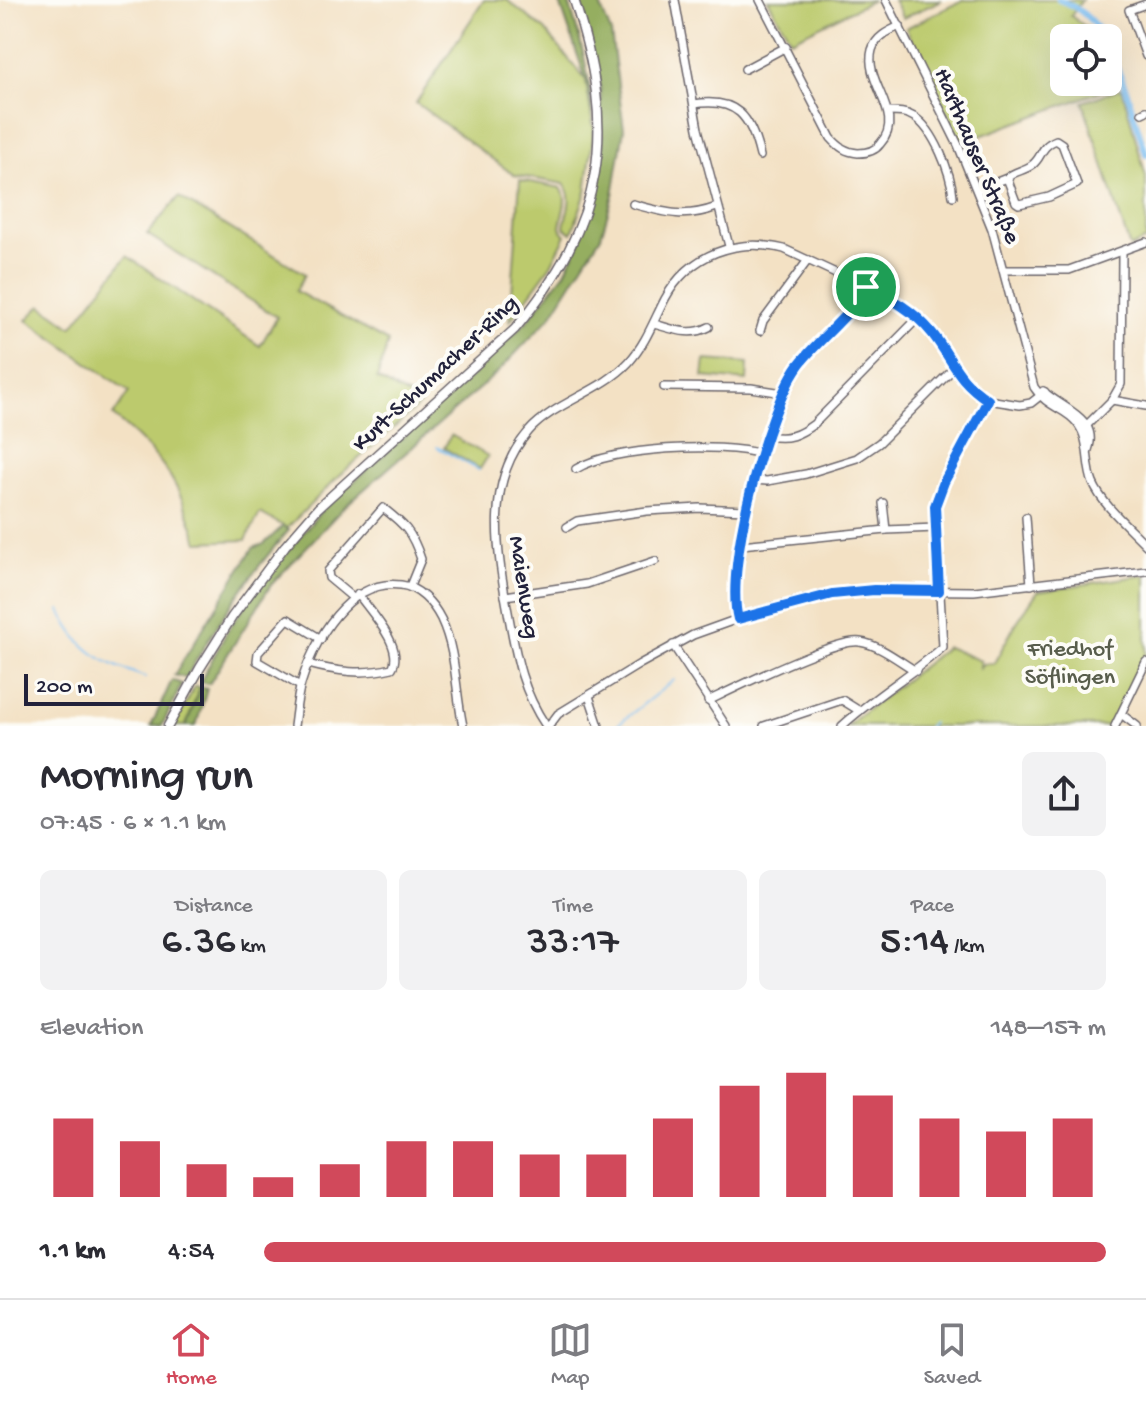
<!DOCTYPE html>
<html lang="en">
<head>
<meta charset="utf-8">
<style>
	:root { --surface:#fff; --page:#f2f2f3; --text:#2b2b33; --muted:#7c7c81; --line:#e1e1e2; --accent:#d1495b }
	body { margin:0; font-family:"Gochi Hand",sans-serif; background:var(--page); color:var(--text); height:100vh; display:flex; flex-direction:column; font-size:30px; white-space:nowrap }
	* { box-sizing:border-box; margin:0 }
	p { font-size:26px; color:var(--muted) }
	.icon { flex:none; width:44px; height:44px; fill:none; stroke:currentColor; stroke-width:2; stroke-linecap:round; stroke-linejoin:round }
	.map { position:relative; height:726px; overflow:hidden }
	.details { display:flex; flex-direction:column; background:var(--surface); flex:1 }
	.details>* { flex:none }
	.buttons { position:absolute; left:1050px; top:24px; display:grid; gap:16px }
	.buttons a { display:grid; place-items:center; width:72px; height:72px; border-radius:12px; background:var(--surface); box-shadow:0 8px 32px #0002; font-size:40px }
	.scale { position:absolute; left:24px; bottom:20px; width:180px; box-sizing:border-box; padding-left:8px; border:4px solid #22223b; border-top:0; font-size:22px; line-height:28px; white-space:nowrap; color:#22223b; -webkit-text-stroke:6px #fdfcf7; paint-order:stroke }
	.pin { position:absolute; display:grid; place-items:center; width:68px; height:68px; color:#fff; margin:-34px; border:4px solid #fff; border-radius:50%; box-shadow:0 2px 8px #0007 }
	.round { display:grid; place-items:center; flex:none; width:84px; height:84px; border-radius:12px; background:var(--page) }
	.summary { display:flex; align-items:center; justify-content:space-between; height:136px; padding:0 40px }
	h1 { font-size:44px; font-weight:600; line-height:60px }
	.metrics { display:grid; grid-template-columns:repeat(3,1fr); gap:12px; height:136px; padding:8px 40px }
	.metrics div { display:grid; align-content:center; border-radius:12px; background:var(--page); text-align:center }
	.metrics b { font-size:40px; font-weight:600 }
	.metrics small { font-size:22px; font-weight:400 }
	.metrics p { font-size:22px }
	.chart { height:224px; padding:16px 40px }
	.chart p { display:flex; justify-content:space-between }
	.chart svg { width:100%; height:144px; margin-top:8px; stroke:var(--accent); stroke-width:6 }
	ul { padding:0 40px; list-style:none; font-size:26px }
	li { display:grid; grid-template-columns:128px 96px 1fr; align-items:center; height:60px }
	li i { height:20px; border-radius:10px; background:var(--accent) }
	.menu { display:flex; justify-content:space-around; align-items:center; height:112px; border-top:2px solid var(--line); background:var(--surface); font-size:22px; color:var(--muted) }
	.menu a { display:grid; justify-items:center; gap:4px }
	.menu .selected { color:var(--accent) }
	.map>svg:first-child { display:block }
</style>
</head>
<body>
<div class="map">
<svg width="1146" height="726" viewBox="0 0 1146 726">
	<rect width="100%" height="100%" fill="#fdfcf7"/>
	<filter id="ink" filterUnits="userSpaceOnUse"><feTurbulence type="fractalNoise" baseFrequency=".0125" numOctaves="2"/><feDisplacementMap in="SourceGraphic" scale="16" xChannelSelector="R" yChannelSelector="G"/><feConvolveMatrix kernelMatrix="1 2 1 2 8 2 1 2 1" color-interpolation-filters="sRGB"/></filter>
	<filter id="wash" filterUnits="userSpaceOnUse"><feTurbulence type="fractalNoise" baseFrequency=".006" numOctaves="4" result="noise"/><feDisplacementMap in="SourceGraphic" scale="32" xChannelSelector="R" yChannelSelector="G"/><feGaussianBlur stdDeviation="1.8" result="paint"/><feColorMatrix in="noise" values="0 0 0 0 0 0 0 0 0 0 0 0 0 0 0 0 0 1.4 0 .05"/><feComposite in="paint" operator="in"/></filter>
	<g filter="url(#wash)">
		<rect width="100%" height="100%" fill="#f3e1c4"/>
		<g fill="#bcca6d" stroke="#6f7654" stroke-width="2">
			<path d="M484 0H507L545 30 586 80 594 130 586 192 572 233 564 227C566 211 575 199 564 184L514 175 416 103Z"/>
			<polygon points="768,0 873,0 791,40"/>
			<polygon points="893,0 942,0 903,18"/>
			<polygon points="963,0 1082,0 1071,16 1087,28 1092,38 1064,38 1064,82 1108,82 1108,75 1112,87 983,135 960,141 906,28"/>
			<polygon points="1122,88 1146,177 1146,240 1130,248 1083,102"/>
			<path d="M520 180 561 188C570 200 561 214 560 228L566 235 551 265 510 321Z"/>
			<path d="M179 197 305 274 296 291 388 342 377 379 422 403 339 476 287 528 260 513 246 540 198 542C178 480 164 458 113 416L129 392 27 320 41 305 72 327 127 256 260 346 277 317 147 234Z"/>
			<polygon points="705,360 748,363 747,381 703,377"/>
			<polygon points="451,435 488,456 480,469 444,448"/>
			<polygon points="1146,575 1146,654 1111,726 847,726 947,647 981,661 979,670 983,664 994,663 1015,625 1038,591"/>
			<polygon points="195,686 200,687 186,726 174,726"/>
		</g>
		<g fill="#95ae60" stroke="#5c684e" stroke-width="2">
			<path d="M559 0H568C581 39 592 83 593 125L586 80Z"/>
			<polygon points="580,0 598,0 611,33 624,129 613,195 601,236 551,316 499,371 343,508 271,585 209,684 200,682 228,630 252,595 321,511 475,373 527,321 565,272 579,244 595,195 603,153 600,83"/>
			<path d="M283 526 289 530C249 575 215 626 186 678L174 675 253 548 264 544Z"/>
			<polygon points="172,680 182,684 162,726 151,726"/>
			<polygon points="200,687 207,689 196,726 186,726"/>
		</g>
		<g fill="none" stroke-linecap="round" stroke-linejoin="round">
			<g stroke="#7bbef1" stroke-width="2">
				<polyline points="437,447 479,470"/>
				<path d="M60 610C81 654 101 661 145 677"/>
				<polyline points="616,726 674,680"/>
				<polyline points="928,726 932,723"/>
			</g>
			<g stroke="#7bbef1" stroke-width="6">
				<path d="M1059 0C1079 7 1093 19 1103 38"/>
				<polyline points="1108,48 1126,89 1146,154"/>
			</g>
		</g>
	</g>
	<g filter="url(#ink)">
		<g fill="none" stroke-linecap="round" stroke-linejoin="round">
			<defs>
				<g id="minor">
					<polyline points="675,0 698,129 729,246"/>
					<path d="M760 0 831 138C839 147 846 152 858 153 866 153 875 151 880 144 907 115 863 83 872 50 876 37 888 31 900 26"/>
					<path d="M886 0 958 145 992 229 1034 387C1048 409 1065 407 1077 423 1091 440 1085 464 1093 483 1103 506 1129 527 1146 545"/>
					<polyline points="1146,4 1129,10 1146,56"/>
					<polyline points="745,69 786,47"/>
					<path d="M694 104C737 97 751 117 760 156"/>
					<path d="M889 112C898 112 906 112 914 117 934 129 951 173 953 196"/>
					<polyline points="1142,113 1146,111"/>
					<path d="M977 190 1007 178 1016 202 1019 204 1049 197 1077 184 1062 144 1056 140C1039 147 1043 157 1032 165 1024 171 1014 171 1007 178"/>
					<path d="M633 204C666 213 684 219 717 207"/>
					<polyline points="1005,270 1069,270 1146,242"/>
					<path d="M654 324C673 329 690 337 709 327"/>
					<polyline points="760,331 763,321 808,260"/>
					<polyline points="664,387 751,388 783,393"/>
					<path d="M1043 391C1061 408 1100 418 1088 450"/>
					<polyline points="1112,400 1146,406"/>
					<polyline points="1082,430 1112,400 1121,384 1122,253"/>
					<path d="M768 436C788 440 799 435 814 424L918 318"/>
					<path d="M576 469C612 447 721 442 762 454"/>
					<polyline points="753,480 767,481 806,474 857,458 879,443 953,369"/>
					<polyline points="883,503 886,530"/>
					<polyline points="1026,517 1031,585"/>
					<polyline points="567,527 577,521 647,511 700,508 745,510"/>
					<polyline points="741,545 886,530 936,528"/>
					<polyline points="505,596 587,584 655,561"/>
					<path d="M353 598 329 578 328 571 383 508C405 525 412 532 421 559L410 586"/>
					<path d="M738 619C723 567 767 410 798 366 817 340 853 313 866 287"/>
					<polyline points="673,645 726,726"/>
					<path d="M308 664C337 672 363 675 392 668 405 648 370 611 358 594"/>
					<polyline points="300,686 257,661 258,653 288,619 321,639"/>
					<polyline points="589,696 599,726"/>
					<path d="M708 701C735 688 836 638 860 642 880 645 899 661 916 671"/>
					<polyline points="1121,714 1137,726"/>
					<path d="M294 726C296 712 297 697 301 684 313 641 349 578 401 585 418 587 433 603 441 619 457 653 455 690 463 726"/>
					<path d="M546 726C521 689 516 655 508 612 497 551 484 482 529 431 555 402 601 392 629 362 646 343 654 320 665 299 689 254 737 237 784 249L900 303 932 334 961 378 988 400 1020 405 1031 403 1045 392"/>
					<polyline points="549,726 558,714 640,664 693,635 757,612 827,594 874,590 974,591 1146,571"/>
					<polyline points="764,726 842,700 858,710"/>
					<path d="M842 726C873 697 911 675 943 647L935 506 944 482 988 400"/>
					<polyline points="1115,726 1146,662"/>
				</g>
				<path id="major" d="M168 726 200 668 232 617 285 546 318 508 515 329C605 221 618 133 574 0"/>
			</defs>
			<use href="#minor" stroke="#6b656b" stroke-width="10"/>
			<use href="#major" stroke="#6b656b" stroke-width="11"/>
			<use href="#minor" stroke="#fff" stroke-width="7"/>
			<use href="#major" stroke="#fff" stroke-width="8"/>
		</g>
	</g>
	<g fill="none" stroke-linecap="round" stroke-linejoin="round" filter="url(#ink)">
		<defs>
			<path id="route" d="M866 287C892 298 914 311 932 333 954 361 955 378 988 400L944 482 935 506 939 591 874 590 832 594 738 619C724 567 767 410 798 366 817 340 854 313 866 287Z"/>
		</defs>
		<use href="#route" stroke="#fff" stroke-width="16"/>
		<use href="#route" stroke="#1a73e8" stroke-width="10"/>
	</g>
	<g text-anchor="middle" stroke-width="8" stroke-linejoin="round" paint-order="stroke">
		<g font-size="24" fill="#22223b" stroke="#fdfcf7">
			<text transform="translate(979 155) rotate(67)" y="8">Harthauser Straße</text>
			<text transform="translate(434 372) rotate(-43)" y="8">Kurt-Schumacher-Ring</text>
			<text transform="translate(526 587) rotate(81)" y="8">Maienweg</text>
		</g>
		<g font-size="24" fill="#585d4c" stroke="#fdfcf7">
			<text x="1070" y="655">Friedhof<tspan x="1070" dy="28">Söflingen</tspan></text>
		</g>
	</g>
</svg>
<div class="buttons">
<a><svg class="icon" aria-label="locate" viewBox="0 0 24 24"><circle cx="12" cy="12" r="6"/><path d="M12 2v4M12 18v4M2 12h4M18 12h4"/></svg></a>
</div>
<div class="scale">200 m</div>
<div class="pin" style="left:866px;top:287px;background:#1e9e55"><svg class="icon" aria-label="arrive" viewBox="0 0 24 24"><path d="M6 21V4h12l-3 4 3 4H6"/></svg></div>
</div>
<section class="details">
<div class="summary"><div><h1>Morning run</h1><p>07:45 · 6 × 1.1 km</p></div><a class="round"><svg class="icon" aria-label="share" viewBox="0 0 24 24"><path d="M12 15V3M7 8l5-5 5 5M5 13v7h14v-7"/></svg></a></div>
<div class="metrics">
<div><p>Distance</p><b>6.36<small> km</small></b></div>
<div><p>Time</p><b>33:17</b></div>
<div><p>Pace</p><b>5:14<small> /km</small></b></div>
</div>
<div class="chart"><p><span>Elevation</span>148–157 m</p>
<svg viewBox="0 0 160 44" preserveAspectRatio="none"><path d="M5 44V20M15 44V27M25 44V34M35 44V38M45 44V34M55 44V27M65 44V27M75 44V31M85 44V31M95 44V20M105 44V10M115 44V6M125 44V13M135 44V20M145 44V24M155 44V20"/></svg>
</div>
<ul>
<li><b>1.1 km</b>4:54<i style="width:100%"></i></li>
</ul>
</section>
<nav class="menu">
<a class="selected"><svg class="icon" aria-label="home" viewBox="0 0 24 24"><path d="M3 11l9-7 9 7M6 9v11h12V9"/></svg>Home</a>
<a><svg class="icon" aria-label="map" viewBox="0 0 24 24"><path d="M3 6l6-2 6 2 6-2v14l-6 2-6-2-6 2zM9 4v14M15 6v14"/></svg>Map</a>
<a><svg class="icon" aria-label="saved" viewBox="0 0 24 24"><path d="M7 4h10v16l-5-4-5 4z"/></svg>Saved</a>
</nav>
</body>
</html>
